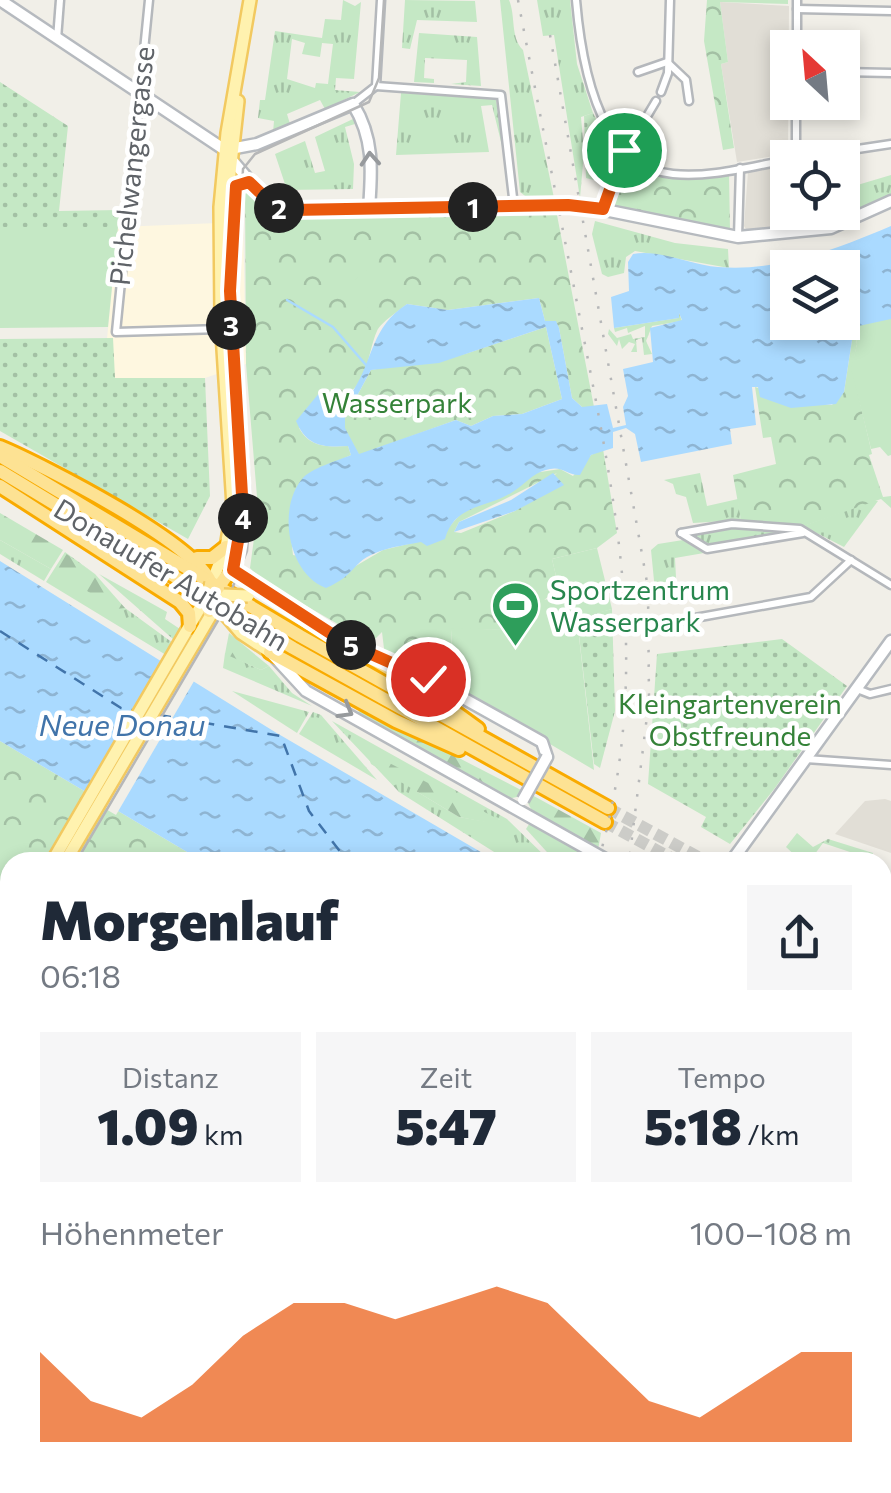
<!DOCTYPE html>
<html lang="de">
<head>
<meta charset="utf-8">
<style>
	:root { --surface:#fff; --page:#f6f6f7; --text:#1f2937; --muted:#747a83; --accent:#ea580c }
	body { margin:0; font-family:Commissioner,sans-serif; background:var(--page); color:var(--text); height:100vh; display:flex; flex-direction:column; font-size:38px; white-space:nowrap }
	* { box-sizing:border-box; margin:0 }
	p { font-size:32px; color:var(--muted) }
	.icon { flex:none; width:55px; height:55px; fill:none; stroke:currentColor; stroke-width:2; stroke-linecap:round; stroke-linejoin:round }
	.map { position:relative; flex:1; overflow:hidden }
	.drawer { position:absolute; left:0px; top:852px; width:892px; height:642px; display:flex; flex-direction:column; background:var(--surface); border-radius:30px 30px 0 0; box-shadow:0 5px 15px #0003 }
	.drawer>* { flex:none }
	.needle { width:65px; rotate:334deg }
	.buttons { position:absolute; left:770px; top:30px; display:grid; gap:20px }
	.buttons a { display:grid; place-items:center; width:90px; height:90px; border-radius:0px; background:var(--surface); box-shadow:0 5px 15px #0003; font-size:50px }
	.pin { position:absolute; display:grid; place-items:center; width:85px; height:85px; color:#fff; margin:-42px; border:5px solid #fff; border-radius:50%; box-shadow:0 2px 10px #0007 }
	.km { position:absolute; width:50px; height:50px; margin:-25px; border-radius:50%; background:#222; color:#fff; font-size:28px; line-height:50px; text-align:center }
	.round { display:grid; place-items:center; flex:none; width:105px; height:105px; border-radius:0px; background:var(--page) }
	.head { display:flex; align-items:center; justify-content:space-between; height:170px; padding:0 40px }
	h1 { font-size:55px; font-weight:800; line-height:75px }
	.metrics { display:grid; grid-template-columns:repeat(3,1fr); gap:15px; height:170px; padding:10px 40px }
	.metrics div { display:grid; align-content:center; border-radius:0px; background:var(--page); text-align:center }
	.metrics b { font-size:50px; font-weight:800 }
	.metrics small { font-size:28px; font-weight:400 }
	.metrics p { font-size:28px }
	.chart { height:280px; padding:20px 40px }
	.chart p { display:flex; justify-content:space-between }
	.chart svg { width:100%; height:180px; margin-top:10px; fill:var(--accent); opacity:.7 }
	.map>svg:first-child { display:block }
</style>
</head>
<body>
<div class="map">
<svg width="891" height="1493" viewBox="0 0 891 1493">
	<defs>
		<pattern id="grass-tufts" width="24" height="20" patternUnits="userSpaceOnUse" patternTransform="scale(2.5)"><rect width="24" height="20" fill="#c5e8c5"/><path d="M3 7l-1-3M5 7V3M7 7l1-3M15 17l-1-3M17 17v-4M19 17l1-3" fill="none" stroke="#a3c0a4"/></pattern>
		<pattern id="forest-firs" width="22" height="20" patternUnits="userSpaceOnUse" patternTransform="scale(2.5)"><rect width="22" height="20" fill="#c5e8c5"/><path d="M5 1l3.5 6h-7zM16 11l3.5 6h-7z" fill="#a3c0a4"/></pattern>
		<pattern id="park-crowns" width="20" height="18" patternUnits="userSpaceOnUse" patternTransform="scale(2.5)"><rect width="20" height="18" fill="#c5e8c5"/><path d="M2 6a3 3 0 1 1 6 0M12 15a3 3 0 1 1 6 0" fill="none" stroke="#a3c0a4"/></pattern>
		<pattern id="garden-dots" width="8" height="8" patternUnits="userSpaceOnUse" patternTransform="scale(2.5)"><rect width="8" height="8" fill="#c5e8c5"/><path d="M2 2h.1M6 6h.1" fill="none" stroke="#a3c0a4" stroke-width="1.8" stroke-linecap="round"/></pattern>
		<pattern id="water-ripples" width="26" height="14" patternUnits="userSpaceOnUse" patternTransform="scale(2.5)"><rect width="26" height="14" fill="#aadaff"/><path d="M2 4q2-2 4 0t4 0M15 11q2-2 4 0t4 0" fill="none" stroke="#8eb4d2"/></pattern>
	</defs>
	<rect width="100%" height="100%" fill="#f1efe8"/>
	<polygon fill="#fef7e0" points="243,222 246,364 205,378 115,378 107,339 118,227"/>
	<g fill="#e1ded6">
		<polygon points="720,2 789,6 788,154 737,162 721,64 728,62"/>
		<polygon points="787,164 788,212 842,212 843,187 854,186 858,209 808,227 748,232 744,226 748,172"/>
		<polygon points="885,799 891,801 891,853 835,834 865,801"/>
	</g>
	<g fill="url(#grass-tufts)" fill-rule="evenodd">
		<path d="M343 0 355 6 361 2 354 79 336 78 335 90 360 92 325 109 320 100 287 114 290 124 273 132 274 121 258 118 260 100H265L275 31 322 38 325 19 341 20ZM292 39 305 43 302 54 320 57 322 43 333 44 328 84 316 83 315 88 287 79Z"/>
		<polygon points="405,0 475,1 477,22 417,20 410,49 402,48"/>
		<path d="M500 0H509C516 16 510 37 523 50L554 198 529 199 520 192Z"/>
		<polygon points="537,0 570,0 577,64 593,113 581,117 584,152 580,198 554,35 543,36"/>
		<polygon points="419,33 477,37 481,86 451,84 466,82 467,60 425,58 424,78 434,79 434,83 414,82"/>
		<polygon points="401,93 496,99 503,150 492,105 481,106 489,152 396,155"/>
		<polygon points="353,119 355,124 345,127 354,164 353,189 287,190 275,154 305,141 315,173 325,171 315,137"/>
		<polygon points="891,175 891,197 839,222 811,228 858,211 854,186"/>
		<polygon points="595,221 675,243 728,249 729,268 635,251 626,257 624,273 608,277 602,274 592,234"/>
		<polygon points="679,313 682,321 652,326 646,341 652,354 644,355 642,338 636,340 637,352 631,352 635,344 629,342 622,349 619,339 617,346 608,334 609,329 617,338 631,334 633,339 645,337 645,326 628,333 627,328 615,332 614,328 678,318"/>
		<polygon points="700,473 707,506 738,499 741,520 693,523 686,497 676,494 673,484 664,480"/>
		<polygon points="872,501 878,501 844,547 803,526"/>
		<polygon points="715,526 795,532 709,546 691,537"/>
		<polygon points="0,540 51,569 44,581 0,554"/>
		<polygon points="683,540 704,553 675,558 677,597 656,601 651,550 658,544"/>
		<polygon points="65,552 95,574 65,554 125,608 173,643 166,655 46,582"/>
		<polygon points="99,574 167,612 165,619 180,629 174,640"/>
		<polygon points="225,653 261,670 269,666 292,693 312,706 223,668"/>
		<polygon points="232,691 309,712 297,733"/>
		<polygon points="313,712 321,715 377,780 299,734"/>
		<path d="M332 721 507 819 551 862H510L399 792ZM416 791 500 820V824L459 817Z"/>
		<polygon points="531,821 586,851 585,862 556,862 526,829"/>
		<polygon points="797,833 813,847 828,839 873,853 870,862 853,862 850,852 823,843 809,862 802,862 786,847"/>
	</g>
	<g fill="url(#forest-firs)">
		<polygon points="0,513 63,550 51,569 0,540"/>
		<polygon points="65,553 95,574 125,608 116,609 55,571"/>
		<polygon points="229,633 269,666 261,670 225,654"/>
		<polygon points="362,708 523,791 521,796 508,799 357,713"/>
		<polygon points="366,751 500,820 500,825 459,817 371,764"/>
		<polygon points="532,795 601,833 598,850 531,809 528,803"/>
	</g>
	<g fill="url(#park-crowns)" fill-rule="evenodd">
		<polygon points="707,0 788,0 788,4 720,2 728,62 721,64 734,148 723,150 704,41"/>
		<polygon points="627,162 672,178 729,173 730,230 613,205"/>
		<path d="M245 185 266 205 301 217 557 215 594 407H582L572 398 559 328 555 321H545L539 298 448 310 407 304C399 311 381 322 377 331 367 353 368 392 338 396L326 392 299 428C310 448 328 447 348 446L351 455C291 482 286 488 293 555L354 567 383 550 421 541 449 527 465 509 497 498 534 473 560 469 573 476 591 455 603 449 617 533 597 548 552 559 560 593 556 598 549 596 508 630 452 629 450 672 428 679 385 657 382 632 371 643 261 580 250 568 258 509 246 364ZM557 473 515 511 461 533 454 532 459 522Z"/>
		<polygon points="546,327 562,399 522,414 493,416 471,426 456,420 359,455 344,428 345,418 371,370 465,354"/>
		<polygon points="854,327 857,344 852,368 872,454 869,455 883,497 891,496 891,508 881,499 804,526 741,520 733,475 776,464 771,437 763,438 755,387 806,403 832,405 844,392"/>
		<polygon points="0,741 204,862 10,862 10,1023 0,1017"/>
		<polygon points="883,1327 891,1337 891,1493 872,1493 857,1485 882,1485"/>
		<polygon points="0,1331 10,1337 10,1415 0,1410"/>
		<polygon points="153,1485 269,1485 265,1493 170,1493"/>
	</g>
	<g fill="url(#garden-dots)">
		<polygon points="0,82 68,126 59,211 120,210 118,227 0,227"/>
		<polygon points="593,113 610,148 601,182 586,178 584,116"/>
		<polygon points="113,338 115,378 205,378 210,496 188,539 0,431 0,339"/>
		<polygon points="612,609 615,711 600,768 594,764 577,618"/>
		<polygon points="782,639 847,686 775,788 730,844 701,827 706,817 648,784 657,654"/>
	</g>
	<g fill="#c5e8c5">
		<polygon points="0,227 118,227 108,327 0,328"/>
		<polygon points="366,270 385,292 368,308 348,285"/>
		<polygon points="891,271 891,455 888,456 880,447 871,449 851,368 857,344 852,318"/>
		<polygon points="597,548 612,609 577,619 594,770 450,685 452,628 508,630 507,618 521,603 556,598 560,593 552,559"/>
	</g>
	<g fill="url(#water-ripples)" fill-rule="evenodd">
		<path d="M891 226V319L854 327 844 392 836 404 791 408 760 397 758 387H752L756 425 730 429 732 444 641 462 635 434 626 428 613 432V448L591 455 580 475C569 476 562 466 550 469 533 472 526 484 511 493 485 509 455 504 445 539L427 546 421 542C401 546 372 549 357 565 348 575 342 581 326 588 288 574 277 509 302 479 311 468 337 461 351 455L348 446C321 448 306 445 296 421L320 392 338 396 353 391C374 358 371 327 407 304L448 310 539 298 545 321H556L559 328 572 398 582 407 607 404 613 428 626 425 623 407 628 396 623 369 653 362 650 328 682 320 679 313V318L614 328 611 297 629 291 628 262 633 254C659 249 691 265 718 267 779 272 836 249 891 226ZM788 268H842V322H788ZM546 327 562 399 522 414 493 416 471 426 456 420 359 454 345 428V418L371 370 439 363Z"/>
		<polygon points="553,473 564,485 515,511 454,532 459,522 511,500"/>
		<polygon points="0,561 275,732 498,862 204,862 0,741"/>
		<polygon points="0,1017 10,1023 10,1337 0,1331"/>
		<polygon points="883,1118 891,1125 891,1337 882,1327"/>
		<polygon points="275,1485 857,1485 872,1493 290,1493"/>
	</g>
	<polygon fill="#f1efe8" points="166,658 197,676 116,815 85,797"/>
	<g fill="none" stroke-linecap="round" stroke-linejoin="round">
		<polyline stroke="#aadaff" stroke-width="2.5" points="287,300 333,327 366,365"/>
		<g stroke="#4174aa" stroke-width="2.5" stroke-dasharray="12 10" stroke-linecap="butt">
			<polyline points="0,631 121,708 137,711"/>
			<polyline points="159,715 281,736 309,811 348,862"/>
			<polyline points="882,1226 891,1231"/>
		</g>
		<g stroke="#ccccc8" stroke-width="12" stroke-dasharray="12 6" stroke-linecap="butt">
			<polyline points="608,808 707,862"/>
			<polyline points="605,822 678,862"/>
			<polyline points="882,960 891,965"/>
		</g>
		<defs>
			<g id="street">
				<polyline points="149,0 116,332 221,329"/>
				<path d="M576 0C581 59 597 167 673 174 710 178 752 166 788 160"/>
				<polyline points="797,9 891,11"/>
				<polyline points="57,39 60,0"/>
				<polyline points="797,48 797,0"/>
				<polyline points="638,72 667,62 686,80 689,101"/>
				<polyline points="842,72 891,73"/>
				<polyline points="376,86 501,95 514,206"/>
				<polyline points="661,92 668,73 670,0"/>
				<polyline points="353,104 376,86 381,0"/>
				<polyline points="796,158 796,102"/>
				<polyline points="798,158 891,144"/>
				<polyline points="603,209 615,170 656,101"/>
				<polyline points="738,237 740,168"/>
				<polyline points="681,533 732,524 800,529 891,585"/>
				<polyline points="681,533 707,549 803,533"/>
				<polyline points="656,625 811,597 851,560"/>
				<polyline points="857,689 870,694 891,689"/>
				<polyline points="806,759 891,765"/>
			</g>
			<g id="secondary">
				<path d="M0 0 225 150 257 144 353 104C374 138 372 170 369 208"/>
				<polyline points="231,159 266,200 293,210 580,205 738,237 831,228 891,201"/>
				<polyline points="231,242 235,191 240,183 249,182"/>
				<polyline points="364,649 436,683 542,742 547,757"/>
				<polyline points="271,653 306,691 607,860"/>
				<polyline points="731,862 891,641"/>
			</g>
			<g id="primary">
				<polyline points="229,182 238,101"/>
				<polyline points="227,220 243,512 231,575"/>
				<polyline points="232,568 344,642"/>
				<polyline points="211,584 226,547 233,506 221,318 220,207 227,133 250,0"/>
				<polyline points="223,612 241,633 270,652"/>
				<polyline points="52,862 201,606"/>
				<polyline points="65,862 212,613"/>
				<polyline points="0,956 10,936"/>
				<polyline points="0,973 10,956"/>
				<polyline points="0,1434 10,1439"/>
				<polyline points="90,1485 104,1493"/>
			</g>
			<g id="highway">
				<path d="M0 447C41 464 201 546 211 584"/>
				<polyline points="0,456 300,636 608,808"/>
				<polyline points="0,471 293,648 605,822"/>
				<polyline points="0,486 180,602 189,613 190,626"/>
				<polyline points="197,558 212,558 226,547"/>
				<polyline points="218,588 232,568"/>
				<polyline points="344,642 423,689 478,729"/>
				<polyline points="270,652 396,721 459,749"/>
				<polyline points="887,978 891,980"/>
			</g>
		</defs>
		<use href="#street" stroke="#b5b8bc" stroke-width="11"/>
		<use href="#secondary" stroke="#b6babf" stroke-width="15"/>
		<use href="#primary" stroke="#f2c960" stroke-width="16"/>
		<use href="#highway" stroke="#f9ab00" stroke-width="18"/>
		<use href="#street" stroke="#fff" stroke-width="6"/>
		<use href="#secondary" stroke="#fff" stroke-width="10"/>
		<use href="#primary" stroke="#fff2af" stroke-width="11"/>
		<use href="#highway" stroke="#fde293" stroke-width="12"/>
		<g stroke="#b6b7b8" stroke-width="2.5">
			<polyline points="76,862 223,612 247,551 251,502 237,288 243,169 255,154 369,102 379,78 384,0"/>
			<polyline points="0,994 10,977"/>
		</g>
		<g stroke="#b6b7b8" stroke-width="2.5" stroke-dasharray="2.5 12" stroke-linecap="butt">
			<path d="M518 0C539 110 561 219 582 329 618 514 652 676 598 862"/>
			<polyline points="550,35 648,588 649,700 629,862"/>
			<polyline points="0,1420 10,1426"/>
			<polyline points="117,1485 132,1493"/>
			<polyline points="144,1485 161,1493"/>
			<polyline points="271,1493 276,1485"/>
			<polyline points="303,1493 307,1485"/>
		</g>
		<defs>
			<polyline id="secondary-bridge" points="523,800 547,757"/>
			<g id="primary-bridge">
				<polyline points="222,595 248,596"/>
				<polyline points="219,600 223,612"/>
				<polyline points="201,606 211,584"/>
			</g>
			<g id="highway-bridge">
				<polyline points="211,584 212,592 218,588"/>
				<polyline points="209,611 212,599"/>
			</g>
		</defs>
		<use href="#secondary-bridge" stroke="#b6babf" stroke-width="15" stroke-linecap="butt"/>
		<use href="#primary-bridge" stroke="#f2c960" stroke-width="16" stroke-linecap="butt"/>
		<use href="#highway-bridge" stroke="#f9ab00" stroke-width="18" stroke-linecap="butt"/>
		<use href="#secondary-bridge" stroke="#fff" stroke-width="10"/>
		<use href="#primary-bridge" stroke="#fff2af" stroke-width="11"/>
		<use href="#highway-bridge" stroke="#fde293" stroke-width="12"/>
	</g>
	<defs><path id="oneway-chevron" d="M-2-3.5L2.5 0L-2 3.5" fill="none" stroke-width="1.6" stroke-linecap="round" stroke-linejoin="round" transform="scale(2.5)"/></defs>
	<g stroke="#979a9d">
		<use href="#oneway-chevron" transform="translate(370 159) rotate(-94)"/>
		<use href="#oneway-chevron" transform="translate(346 711) rotate(30)"/>
	</g>
	<g fill="none" stroke-linecap="round" stroke-linejoin="round">
		<defs>
			<polyline id="route" points="428,679 344,642 233,570 243,512 230,291 236,186 249,182 274,206 292,210 568,205 603,209 624,150"/>
		</defs>
		<use href="#route" stroke="#fff" stroke-width="20"/>
		<use href="#route" stroke="#ea580c" stroke-width="12"/>
	</g>
	<defs>
		<symbol id="stadium-pin" viewBox="-11 -11 22 30"><path d="M0 17L-7.5 6A9.5 9.5 0 1 1 7.5 6Z" fill="#2e9e5b" stroke="#fff"/><path d="M0-5a6.5 5 0 1 0 0 10a6.5 5 0 1 0 0-10ZM-3.5-1.8h7v3.6h-7Z" fill="#fff"/></symbol>
	</defs>
	<g fill-rule="evenodd">
		<use href="#stadium-pin" x="488" y="578" width="55" height="75"/>
	</g>
	<g text-anchor="middle" stroke-width="9" stroke-linejoin="round" paint-order="stroke">
		<g font-size="28" fill="#5f6368" stroke="#fff">
			<text transform="translate(132 166) rotate(-84)" y="10">Pichelwangergasse</text>
			<text transform="translate(171 575) rotate(31)" y="10">Donauufer Autobahn</text>
		</g>
		<g font-size="28" fill="#348238" stroke="#fff">
			<text x="397" y="413">Wasserpark</text>
			<text x="730" y="714">Kleingartenverein<tspan x="730" dy="32">Obstfreunde</tspan></text>
		</g>
		<g font-size="28" fill="#27864d" stroke="#fff" text-anchor="start">
			<text x="550" y="600">Sportzentrum<tspan x="550" dy="32">Wasserpark</tspan></text>
		</g>
		<g font-size="30" font-style="italic" fill="#4174aa" stroke="#fff">
			<text x="122" y="736">Neue Donau</text>
		</g>
	</g>
</svg>
<div class="buttons">
<a><svg class="needle" viewBox="-14 -14 28 28"><path d="M0-13l5 13h-10z" fill="#e53935"/><path d="M0 13l5-13h-10z" fill="#747a83"/></svg></a>
<a><svg class="icon" aria-label="locate" viewBox="0 0 24 24"><circle cx="12" cy="12" r="6"/><path d="M12 2v4M12 18v4M2 12h4M18 12h4"/></svg></a>
<a><svg class="icon" aria-label="layers" viewBox="0 0 24 24"><path d="M12 4l9 5-9 5-9-5zM3 14l9 5 9-5"/></svg></a>
</div>
<div class="pin" style="left:624px;top:150px;background:#1e9e55"><svg class="icon" aria-label="arrive" viewBox="0 0 24 24"><path d="M6 21V4h12l-3 4 3 4H6"/></svg></div>
<div class="pin" style="left:428px;top:679px;background:#d93025"><svg class="icon" aria-label="check" viewBox="0 0 24 24"><path d="M5 12l5 5 9-10"/></svg></div>
<b class="km" style="left:473px;top:207px">1</b>
<b class="km" style="left:279px;top:208px">2</b>
<b class="km" style="left:231px;top:325px">3</b>
<b class="km" style="left:243px;top:518px">4</b>
<b class="km" style="left:351px;top:645px">5</b>
<section class="drawer">
<div class="head"><div><h1>Morgenlauf</h1><p>06:18</p></div><a class="round"><svg class="icon" aria-label="share" viewBox="0 0 24 24"><path d="M12 15V3M7 8l5-5 5 5M5 13v7h14v-7"/></svg></a></div>
<div class="metrics">
<div><p>Distanz</p><b>1.09<small> km</small></b></div>
<div><p>Zeit</p><b>5:47</b></div>
<div><p>Tempo</p><b>5:18<small> /km</small></b></div>
</div>
<div class="chart"><p><span>Höhenmeter</span>100–108 m</p>
<svg viewBox="0 0 160 44" preserveAspectRatio="none"><path d="M0 44V22L10 34L20 38L30 30L40 18L50 10L60 10L70 14L80 10L90 6L100 10L110 22L120 34L130 38L140 30L150 22L160 22V44z"/></svg>
</div>
</section>
</div>
</body>
</html>
